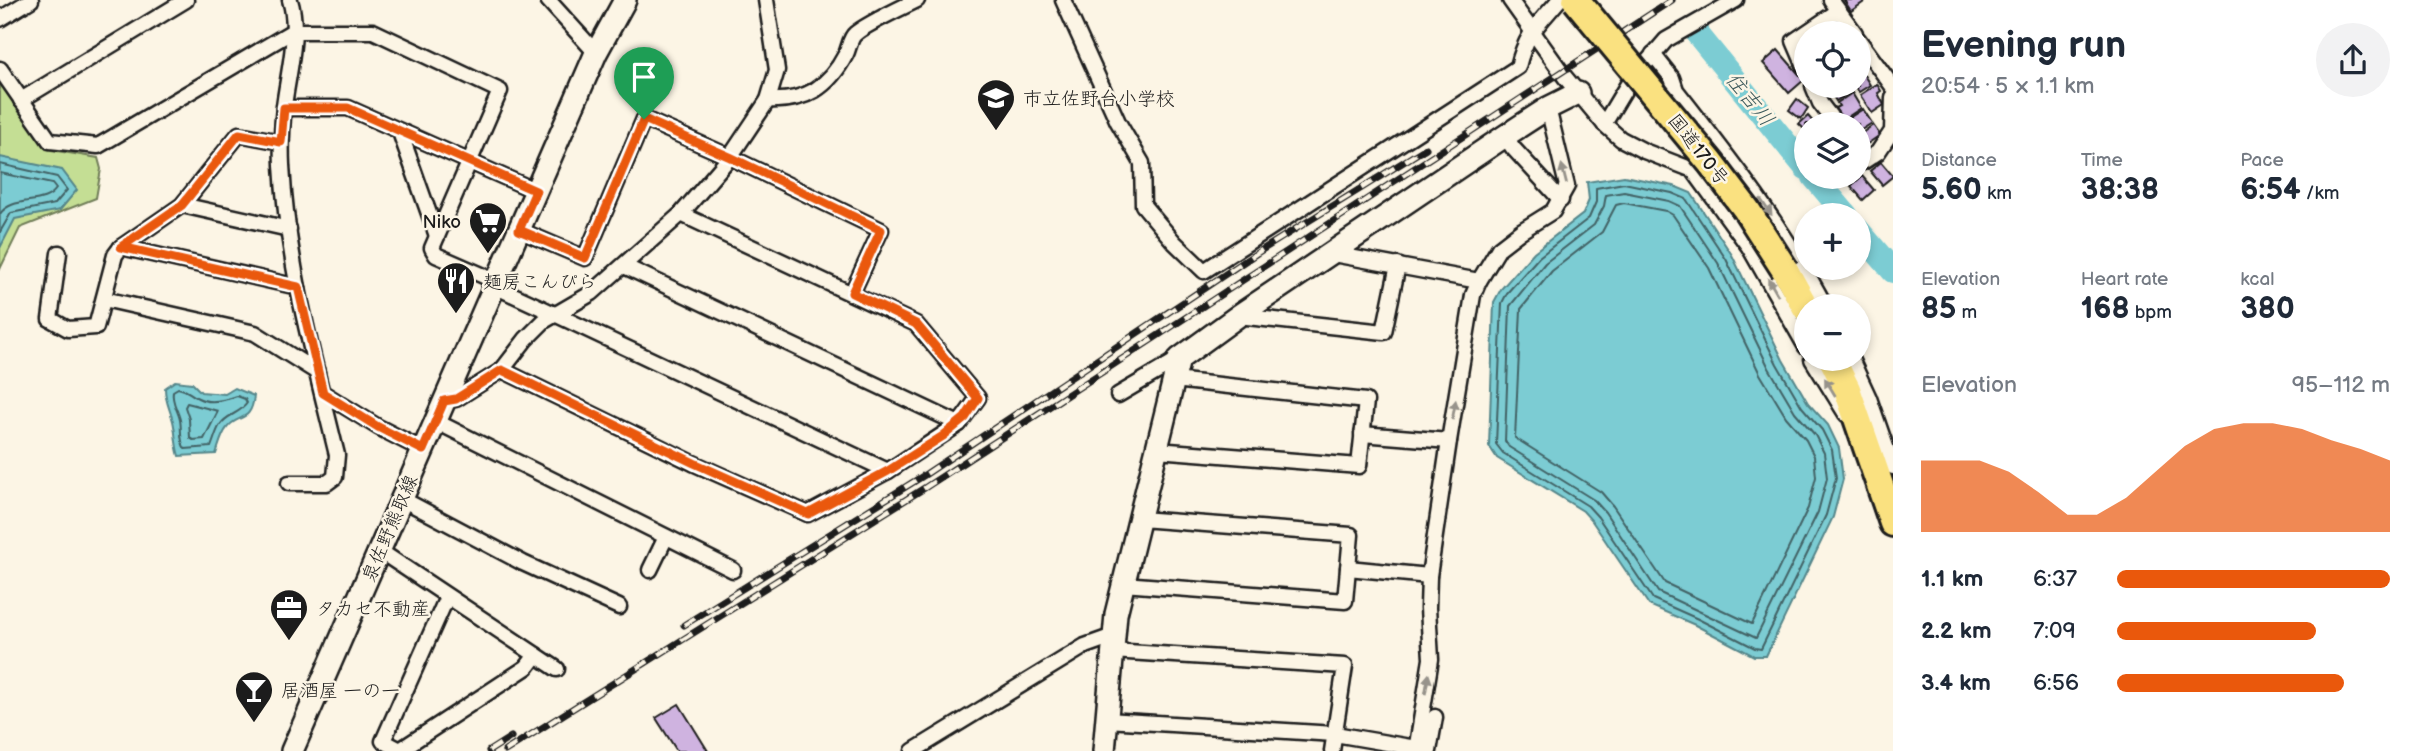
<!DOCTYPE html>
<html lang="en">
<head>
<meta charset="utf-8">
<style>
	:root { --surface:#fff; --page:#f2f2f3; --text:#1f2937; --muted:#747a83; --accent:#ea580c }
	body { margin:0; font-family:"Balsamiq Sans","Klee One",sans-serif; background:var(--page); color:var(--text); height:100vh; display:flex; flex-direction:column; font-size:26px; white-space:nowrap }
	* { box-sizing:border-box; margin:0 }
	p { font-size:23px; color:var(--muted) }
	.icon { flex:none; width:38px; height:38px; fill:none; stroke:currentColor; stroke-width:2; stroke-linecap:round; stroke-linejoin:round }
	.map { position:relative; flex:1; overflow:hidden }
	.drawer { display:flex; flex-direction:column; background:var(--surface); width:525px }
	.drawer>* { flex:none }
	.fabs { position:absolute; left:1794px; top:21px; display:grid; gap:14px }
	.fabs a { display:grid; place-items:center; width:77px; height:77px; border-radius:50%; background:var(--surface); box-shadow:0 4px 10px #0003; font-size:35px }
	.pin { position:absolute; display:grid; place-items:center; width:60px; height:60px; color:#fff; margin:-72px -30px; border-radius:50% 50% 50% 0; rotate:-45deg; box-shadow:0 0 7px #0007 }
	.pin .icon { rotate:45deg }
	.round { display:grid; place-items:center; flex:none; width:74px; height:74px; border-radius:37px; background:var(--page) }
	.summary { display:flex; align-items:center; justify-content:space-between; height:119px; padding:0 28px }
	h1 { font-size:38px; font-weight:800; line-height:52px }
	.metrics { display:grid; grid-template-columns:repeat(3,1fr); gap:10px; height:119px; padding:7px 28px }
	.metrics div { display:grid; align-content:center }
	.metrics b { font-size:30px; font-weight:800 }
	.metrics small { font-size:19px; font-weight:400 }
	.metrics p { font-size:19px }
	.chart { height:196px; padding:14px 28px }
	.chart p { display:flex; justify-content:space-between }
	.chart svg { width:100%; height:126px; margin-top:7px; fill:var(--accent); opacity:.7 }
	ul { padding:0 28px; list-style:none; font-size:23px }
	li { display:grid; grid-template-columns:112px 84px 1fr; align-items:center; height:52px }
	li i { height:18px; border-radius:9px; background:var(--accent) }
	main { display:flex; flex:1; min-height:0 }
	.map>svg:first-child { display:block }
</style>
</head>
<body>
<main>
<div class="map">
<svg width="1893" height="751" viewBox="0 0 1893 751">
	<rect width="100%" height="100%" fill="#fcf5e5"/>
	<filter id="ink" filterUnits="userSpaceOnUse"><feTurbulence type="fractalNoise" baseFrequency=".0143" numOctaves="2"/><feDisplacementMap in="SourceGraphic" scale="14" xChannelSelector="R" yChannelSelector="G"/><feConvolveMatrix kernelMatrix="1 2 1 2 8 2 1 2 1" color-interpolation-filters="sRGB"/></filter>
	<g filter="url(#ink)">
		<polygon fill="#c4de94" stroke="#707d58" stroke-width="2" points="0,78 46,149 98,158 101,169 96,198 20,228 0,269"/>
		<g fill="#7bccd3" stroke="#55868a" stroke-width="2">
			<polygon points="0,157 62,170 77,190 60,210 15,219 0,248"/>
			<polygon points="1624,176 1674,186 1691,193 1732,255 1783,360 1808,403 1828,425 1839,448 1843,479 1833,517 1766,656 1754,656 1695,625 1649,605 1592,521 1583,511 1497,458 1489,446 1494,302 1501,289 1534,252 1583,214 1589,200 1587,182"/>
			<path d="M175 381 192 383 201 392 225 394 235 388 254 396C251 424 238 413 227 428 221 435 219 446 216 454L179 456C175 444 176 433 173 421 170 409 165 401 165 388Z"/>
		</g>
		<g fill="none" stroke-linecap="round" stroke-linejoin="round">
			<g stroke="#426265" stroke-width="2">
				<polyline points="0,164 57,177 67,190 55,204 11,213 0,232"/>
				<path d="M0 173 52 184 56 189C44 207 13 195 0 214"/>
				<polygon points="1624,183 1672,193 1686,199 1726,259 1777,364 1802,407 1822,430 1832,450 1836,478 1826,515 1761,649 1755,648 1698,619 1653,599 1598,517 1588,506 1503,453 1496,444 1502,303 1507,293 1539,257 1589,218 1596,202 1596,188"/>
				<polygon points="1624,192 1669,201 1680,206 1718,263 1769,368 1795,412 1815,435 1824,453 1827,478 1818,512 1756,638 1658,592 1605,512 1594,500 1509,447 1505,441 1510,306 1545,263 1594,225 1604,206 1606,195"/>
				<polygon points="1624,203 1666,211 1673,215 1709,268 1760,374 1786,417 1806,440 1814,456 1816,477 1808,508 1752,624 1665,583 1613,506 1601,492 1515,438 1521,309 1552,271 1602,232 1616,205"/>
				<path d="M178 388C189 390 189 394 198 398 209 404 226 400 237 396L245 399 247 403C240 414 227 414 220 425 216 431 214 440 211 447L185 449C179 440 182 430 180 420 178 410 171 402 173 391Z"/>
				<polygon points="187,403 218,411 204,439 193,440 190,438 189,419 185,407"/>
			</g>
			<g stroke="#7bccd3" stroke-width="24">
				<polyline points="1695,31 1806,168"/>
				<polyline points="1814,177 1846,215"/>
				<polyline points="1858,230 1893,271"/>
			</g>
		</g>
		<g fill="#cfb3e0" stroke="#1c1c1c" stroke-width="2">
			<polygon points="1844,0 1867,0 1851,11"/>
			<polygon points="1834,27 1841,33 1824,33"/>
			<polygon points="1778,50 1804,80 1789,93 1763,63"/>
			<polygon points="1859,67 1870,85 1859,92 1854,86 1858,86"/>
			<polygon points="1877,84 1881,91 1878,93 1884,105 1872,113 1860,95"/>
			<polygon points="1846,86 1850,92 1836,101 1827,87"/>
			<polygon points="1852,93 1861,108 1843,120 1835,108 1839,106 1837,103"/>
			<polygon points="1797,99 1808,108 1801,119 1789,110"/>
			<polygon points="1863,109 1872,123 1858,132 1858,124 1853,124 1849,118"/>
			<polygon points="1808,116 1815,124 1806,124 1806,131 1799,124"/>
			<polygon points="1873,125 1880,135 1863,147 1858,141 1858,136"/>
			<polygon points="1881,162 1893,176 1882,185 1870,171"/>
			<polygon points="1862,176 1874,190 1863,200 1851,186"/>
			<polygon points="679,704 708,751 677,751 656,718"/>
		</g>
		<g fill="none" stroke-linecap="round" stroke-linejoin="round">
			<defs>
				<g id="street">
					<polyline points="548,0 596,53"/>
					<path d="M1063 0 1118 122 1142 163 1143 205 1174 242 1204 271 1518 67C1526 33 1538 25 1559 0"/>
					<polyline points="1510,0 1565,77 1604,124 1621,139 1644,151 1693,170 1749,247 1806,347"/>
					<polyline points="1831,0 1855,33"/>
					<polyline points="0,19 31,0"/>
					<polyline points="1858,39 1893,87"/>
					<path d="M1653 54 1672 78 1676 90C1731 160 1784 228 1825 306"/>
					<polyline points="0,69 50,141 98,146 293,31 373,31 500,91 432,248 436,255 484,276 505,291 546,310 888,471 959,424 978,398 916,324 681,214"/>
					<polyline points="1806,69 1794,41 1838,11"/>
					<polyline points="1813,86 1820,103 1836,124"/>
					<polyline points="21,100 186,0"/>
					<path d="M768 100C806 102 829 87 846 54 849 48 850 38 855 34 864 25 903 7 917 0"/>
					<polyline points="284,108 348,108 536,191"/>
					<polyline points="1604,124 1628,84 1666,40 1736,0"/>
					<polyline points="400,132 437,236"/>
					<polyline points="1505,136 1513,148 1561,200"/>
					<polyline points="1858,155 1863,162 1878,152 1892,131 1893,97"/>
					<polyline points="182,205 289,229"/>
					<polyline points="519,230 585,258 644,119 730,157 881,230 852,293"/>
					<polyline points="121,247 298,287"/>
					<polyline points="59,253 50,319 68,329 96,327 115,255 121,247 182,205 239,134 281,142"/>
					<polyline points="1333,254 1479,281"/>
					<polyline points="624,266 959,424"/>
					<polyline points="104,299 255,333 317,372"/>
					<polyline points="1238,316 1384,332 1398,265"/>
					<polyline points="1812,359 1846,414"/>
					<polyline points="1851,359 1869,398 1893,467"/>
					<polyline points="502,370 693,463 808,514 888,471"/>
					<polyline points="323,393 378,427 423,450"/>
					<polyline points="1118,395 1179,359"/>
					<polyline points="444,401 456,399 502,370 526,339 544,321 592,293 681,214 730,157 768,100 777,70 766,0"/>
					<polyline points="435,421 733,570"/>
					<polyline points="1362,434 1449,441"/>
					<polyline points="1157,450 1359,466 1366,401 1174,380"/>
					<path d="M289 483H327L335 477 337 455C314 360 287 263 282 165 281 145 282 126 284 106 288 73 300 32 290 0"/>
					<polyline points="402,499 523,563 619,607"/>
					<polyline points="380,551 557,669"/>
					<polyline points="1348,568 1429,576"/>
					<polyline points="650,570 666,537"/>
					<polyline points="1123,584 1345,601 1351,535 1140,519"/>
					<polyline points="447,597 383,741 400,750 527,667 536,655"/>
					<polyline points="1112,651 1345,666 1332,751"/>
					<polyline points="1107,720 1335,734 1416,748"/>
					<polyline points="913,751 1085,646 1113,636"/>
					<polyline points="1416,751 1431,659 1428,608 1429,576 1449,441 1473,295 1479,281 1499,248 1521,231 1553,211 1567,186 1548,108"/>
					<polyline points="1429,751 1435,717"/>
				</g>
				<g id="secondary">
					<polyline points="292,751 596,53 625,0"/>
					<polyline points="1104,751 1116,614 1179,359 1238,316 1505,136 1548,108 1578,93"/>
				</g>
				<g id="highway">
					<polyline points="1785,270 1806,308"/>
					<polyline points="1832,359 1847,389 1893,523"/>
				</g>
			</defs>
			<use href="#street" stroke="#1c1c1c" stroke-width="19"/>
			<use href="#secondary" stroke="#1c1c1c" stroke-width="26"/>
			<use href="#highway" stroke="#1c1c1c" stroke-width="32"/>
			<use href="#street" stroke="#fcf5e5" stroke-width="14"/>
			<use href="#secondary" stroke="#fcf5e5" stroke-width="21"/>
			<use href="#highway" stroke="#fae180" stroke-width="26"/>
			<defs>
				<g id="rail">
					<polyline points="684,625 923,476 1257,253 1426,148"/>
					<polyline points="489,751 511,737"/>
					<polyline points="505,751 926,487 1672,0"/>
				</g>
			</defs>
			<use href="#rail" stroke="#1c1c1c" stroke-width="7"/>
			<use href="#rail" stroke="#fcf5e5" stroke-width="4.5" stroke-dasharray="13" stroke-linecap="butt"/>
			<defs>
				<polyline id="highway-bridge" points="1576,0 1711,163 1746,209 1785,270"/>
			</defs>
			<use href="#highway-bridge" stroke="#1c1c1c" stroke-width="32" stroke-linecap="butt"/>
			<use href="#highway-bridge" stroke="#fae180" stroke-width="26"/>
		</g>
		<defs><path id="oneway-solid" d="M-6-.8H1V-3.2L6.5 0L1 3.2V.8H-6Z" transform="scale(1.75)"/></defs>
		<g fill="#97938b">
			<use href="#oneway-solid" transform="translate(1564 174) rotate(-104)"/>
			<use href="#oneway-solid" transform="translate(1766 207) rotate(55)"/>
			<use href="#oneway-solid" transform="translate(1773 287) rotate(-120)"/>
			<use href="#oneway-solid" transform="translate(1830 387) rotate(-121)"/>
			<use href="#oneway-solid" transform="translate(1454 410) rotate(-80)"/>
			<use href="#oneway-solid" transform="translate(1427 684) rotate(-80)"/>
		</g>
	</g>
	<g fill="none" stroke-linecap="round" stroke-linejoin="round" filter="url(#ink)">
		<defs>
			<polygon id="route" points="284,108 348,108 536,191 519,230 585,258 644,119 730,157 881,230 852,293 916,324 978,398 965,418 943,436 888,471 808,514 694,463 502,370 456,399 444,401 423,450 378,427 323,393 298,287 121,247 182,205 239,134 281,142"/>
		</defs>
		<use href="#route" stroke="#fff" stroke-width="14"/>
		<use href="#route" stroke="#ea580c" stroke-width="9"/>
	</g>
	<defs>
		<symbol id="school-pin" viewBox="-11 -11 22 30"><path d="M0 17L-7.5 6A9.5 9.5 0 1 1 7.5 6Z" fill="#1c1c1c" stroke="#fcf5e5"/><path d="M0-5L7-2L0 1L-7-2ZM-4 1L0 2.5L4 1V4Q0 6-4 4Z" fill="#fff"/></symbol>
		<symbol id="supermarket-pin" viewBox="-11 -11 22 30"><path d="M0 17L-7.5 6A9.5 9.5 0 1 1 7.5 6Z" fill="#1c1c1c" stroke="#fcf5e5"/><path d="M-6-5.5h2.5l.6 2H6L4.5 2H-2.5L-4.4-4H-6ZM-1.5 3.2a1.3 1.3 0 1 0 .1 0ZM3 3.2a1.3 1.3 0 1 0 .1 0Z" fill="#fff"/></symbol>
		<symbol id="restaurant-pin" viewBox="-11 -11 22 30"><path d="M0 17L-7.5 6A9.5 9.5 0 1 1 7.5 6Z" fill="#1c1c1c" stroke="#fcf5e5"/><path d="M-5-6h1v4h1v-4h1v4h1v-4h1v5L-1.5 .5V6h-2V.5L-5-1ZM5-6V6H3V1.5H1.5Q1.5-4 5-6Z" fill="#fff"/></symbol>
		<symbol id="office-pin" viewBox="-11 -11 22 30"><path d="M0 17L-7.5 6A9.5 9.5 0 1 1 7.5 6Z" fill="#1c1c1c" stroke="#fcf5e5"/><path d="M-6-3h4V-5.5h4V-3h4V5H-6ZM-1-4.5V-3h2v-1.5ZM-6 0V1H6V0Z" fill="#fff"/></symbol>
		<symbol id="bar-pin" viewBox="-11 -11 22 30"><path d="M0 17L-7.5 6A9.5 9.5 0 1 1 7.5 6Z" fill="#1c1c1c" stroke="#fcf5e5"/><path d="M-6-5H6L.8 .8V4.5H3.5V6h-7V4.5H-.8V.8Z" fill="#fff"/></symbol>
	</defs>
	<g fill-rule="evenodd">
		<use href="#school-pin" x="974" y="76" width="44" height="60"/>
		<use href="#supermarket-pin" x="466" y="199" width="44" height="60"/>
		<use href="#restaurant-pin" x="434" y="259" width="44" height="60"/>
		<use href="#office-pin" x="267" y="586" width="44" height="60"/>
		<use href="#bar-pin" x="232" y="668" width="44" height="60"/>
	</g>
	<g text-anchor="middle" stroke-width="5" stroke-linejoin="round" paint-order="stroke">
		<g font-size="19" fill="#1c1c1c" stroke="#fcf5e5" text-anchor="start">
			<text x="1023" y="105">市立佐野台小学校</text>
			<text x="461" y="228" text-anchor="end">Niko</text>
			<text x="483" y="288">麺房こんぴら</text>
			<text x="316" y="615">タカセ不動産</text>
			<text x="281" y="697">居酒屋 一の一</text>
		</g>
		<g font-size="19" fill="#1c1c1c" stroke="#fcf5e5">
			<text transform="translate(1699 149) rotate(52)" y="7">国道170号</text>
			<text transform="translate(389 528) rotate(-67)" y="7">泉佐野熊取線</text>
		</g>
		<g font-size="21" font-style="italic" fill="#3d5a5c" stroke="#fcf5e5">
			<text transform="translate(1750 99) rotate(51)" y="7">住吉川</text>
		</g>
	</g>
</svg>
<div class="fabs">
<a><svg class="icon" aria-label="locate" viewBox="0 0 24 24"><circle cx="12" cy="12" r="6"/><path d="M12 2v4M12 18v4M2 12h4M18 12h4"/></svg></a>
<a><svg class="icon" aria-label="layers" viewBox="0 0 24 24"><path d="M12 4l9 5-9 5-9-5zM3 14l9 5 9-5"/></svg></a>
<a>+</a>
<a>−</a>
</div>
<div class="pin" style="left:644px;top:119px;background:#1e9e55"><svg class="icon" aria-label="arrive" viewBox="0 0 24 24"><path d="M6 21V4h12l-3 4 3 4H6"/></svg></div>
</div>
<section class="drawer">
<div class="summary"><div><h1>Evening run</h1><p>20:54 · 5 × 1.1 km</p></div><a class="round"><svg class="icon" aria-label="share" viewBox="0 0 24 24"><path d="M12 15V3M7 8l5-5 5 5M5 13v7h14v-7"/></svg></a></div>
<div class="metrics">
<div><p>Distance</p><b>5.60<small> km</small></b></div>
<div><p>Time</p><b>38:38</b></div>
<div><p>Pace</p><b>6:54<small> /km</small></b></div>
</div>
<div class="metrics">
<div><p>Elevation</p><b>85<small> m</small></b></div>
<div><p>Heart rate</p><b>168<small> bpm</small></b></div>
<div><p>kcal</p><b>380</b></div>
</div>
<div class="chart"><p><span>Elevation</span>95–112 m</p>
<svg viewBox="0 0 160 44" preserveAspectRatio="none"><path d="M0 44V19L10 19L20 19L30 23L40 30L50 38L60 38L70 32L80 23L90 14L100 8L110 6L120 6L130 8L140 12L150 15L160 19V44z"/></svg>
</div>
<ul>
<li><b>1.1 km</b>6:37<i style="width:100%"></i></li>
<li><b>2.2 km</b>7:09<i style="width:73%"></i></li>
<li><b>3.4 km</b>6:56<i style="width:83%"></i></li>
</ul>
</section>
</main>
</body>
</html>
